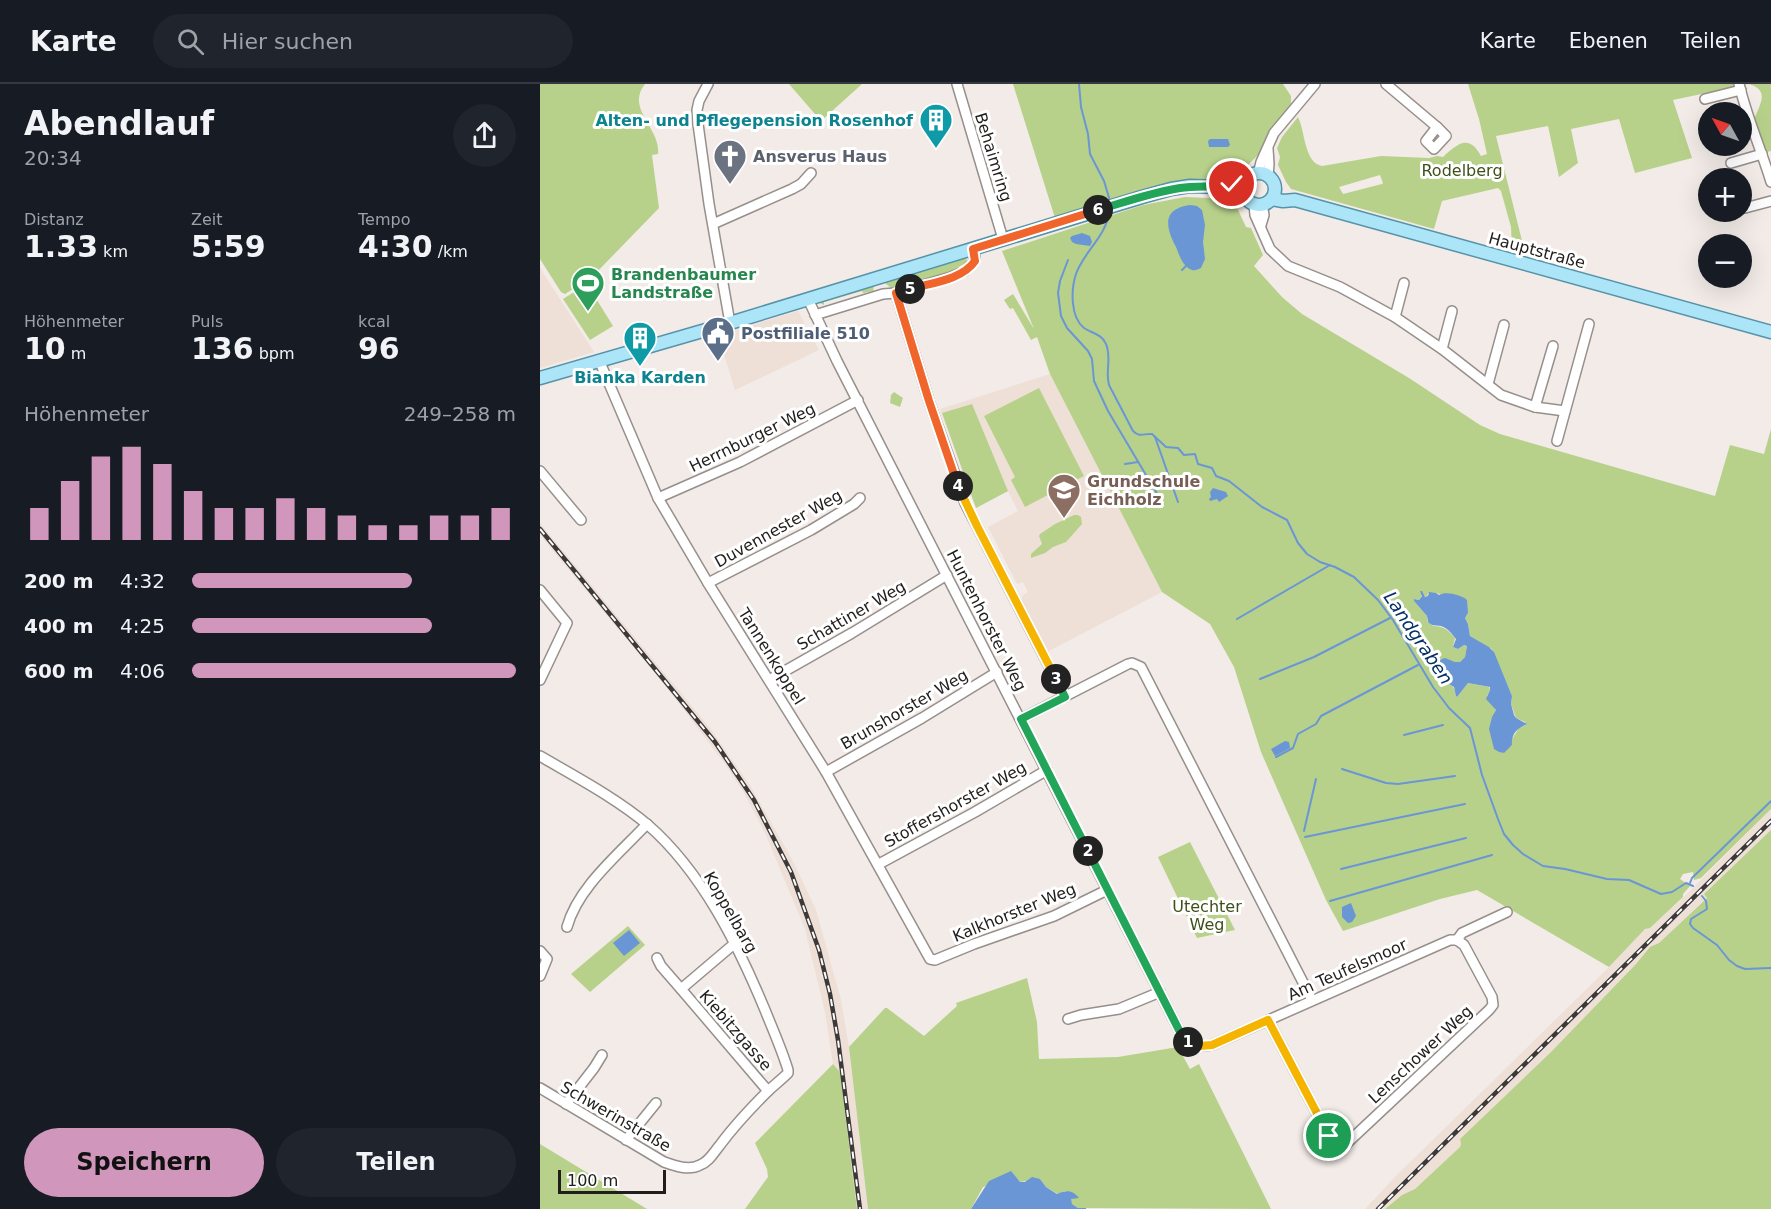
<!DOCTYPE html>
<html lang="de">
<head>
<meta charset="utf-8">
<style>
	:root { --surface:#171b24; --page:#20242c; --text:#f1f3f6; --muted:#9ea1a6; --line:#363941; --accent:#d096bb }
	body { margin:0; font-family:"DejaVu Sans",sans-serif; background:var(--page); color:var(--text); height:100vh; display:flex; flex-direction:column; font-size:22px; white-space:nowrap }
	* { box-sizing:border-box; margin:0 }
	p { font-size:20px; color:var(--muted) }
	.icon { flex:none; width:33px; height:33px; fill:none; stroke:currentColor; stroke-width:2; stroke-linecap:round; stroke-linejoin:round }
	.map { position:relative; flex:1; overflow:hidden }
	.panel { display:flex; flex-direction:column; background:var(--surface); width:540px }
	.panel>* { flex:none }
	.needle { width:39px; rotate:310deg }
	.tools { position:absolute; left:1158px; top:18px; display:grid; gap:12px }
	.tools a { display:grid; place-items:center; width:54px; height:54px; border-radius:50%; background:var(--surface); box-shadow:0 6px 24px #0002; font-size:30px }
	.scale { position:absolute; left:18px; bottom:15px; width:108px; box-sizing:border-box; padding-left:6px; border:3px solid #201d1c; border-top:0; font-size:16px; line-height:21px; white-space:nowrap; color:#201d1c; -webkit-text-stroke:4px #fff; paint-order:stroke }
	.pin { position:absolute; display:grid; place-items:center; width:51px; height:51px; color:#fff; margin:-26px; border:3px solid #fff; border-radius:50%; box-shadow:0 2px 6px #0007 }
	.km { position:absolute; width:30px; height:30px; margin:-15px; border-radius:50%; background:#222; color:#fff; font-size:16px; line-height:30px; text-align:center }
	.round { display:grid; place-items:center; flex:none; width:63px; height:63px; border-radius:32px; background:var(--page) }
	.overview { display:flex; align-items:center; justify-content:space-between; height:102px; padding:0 24px }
	h1 { font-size:33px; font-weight:600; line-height:45px }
	.figures { display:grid; grid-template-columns:repeat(3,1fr); gap:9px; height:102px; padding:6px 24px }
	.figures div { display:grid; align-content:center }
	.figures b { font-size:30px; font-weight:600 }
	.figures small { font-size:16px; font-weight:400 }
	.figures p { font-size:16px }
	.chart { height:168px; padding:12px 24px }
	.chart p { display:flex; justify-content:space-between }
	.chart svg { width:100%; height:108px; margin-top:6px; stroke:var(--accent); stroke-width:6 }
	.primary-button { display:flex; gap:12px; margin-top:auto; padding:12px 24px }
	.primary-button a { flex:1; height:69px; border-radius:36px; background:var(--accent); color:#111; font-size:24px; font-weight:600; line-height:69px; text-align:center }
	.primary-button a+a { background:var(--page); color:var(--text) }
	ul { padding:0 24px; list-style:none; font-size:20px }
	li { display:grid; grid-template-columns:96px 72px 1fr; align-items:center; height:45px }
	li i { height:15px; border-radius:8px; background:var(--accent) }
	header { display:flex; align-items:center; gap:36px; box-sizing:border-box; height:84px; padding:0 30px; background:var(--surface); border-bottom:2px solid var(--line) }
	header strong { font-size:28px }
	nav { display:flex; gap:33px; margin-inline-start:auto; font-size:21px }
	.search { width:420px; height:54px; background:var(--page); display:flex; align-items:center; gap:15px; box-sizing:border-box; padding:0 21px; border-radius:33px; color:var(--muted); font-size:22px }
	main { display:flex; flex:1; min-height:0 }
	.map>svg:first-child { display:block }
</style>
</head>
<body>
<header>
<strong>Karte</strong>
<div class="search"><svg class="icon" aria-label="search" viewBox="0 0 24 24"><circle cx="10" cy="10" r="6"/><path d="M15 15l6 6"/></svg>Hier suchen</div>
<nav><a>Karte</a><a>Ebenen</a><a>Teilen</a></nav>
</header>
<main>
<section class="panel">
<div class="overview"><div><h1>Abendlauf</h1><p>20:34</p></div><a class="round"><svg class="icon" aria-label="share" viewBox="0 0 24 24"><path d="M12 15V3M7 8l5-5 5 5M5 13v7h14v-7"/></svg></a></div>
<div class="figures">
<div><p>Distanz</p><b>1.33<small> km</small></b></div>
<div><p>Zeit</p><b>5:59</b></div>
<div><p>Tempo</p><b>4:30<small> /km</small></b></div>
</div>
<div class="figures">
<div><p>Höhenmeter</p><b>10<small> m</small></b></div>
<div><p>Puls</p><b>136<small> bpm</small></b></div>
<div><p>kcal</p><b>96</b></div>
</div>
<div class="chart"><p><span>Höhenmeter</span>249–258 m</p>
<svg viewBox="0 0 160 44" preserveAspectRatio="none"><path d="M5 44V31M15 44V20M25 44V10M35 44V6M45 44V13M55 44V24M65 44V31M75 44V31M85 44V27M95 44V31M105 44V34M115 44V38M125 44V38M135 44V34M145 44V34M155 44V31"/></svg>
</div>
<ul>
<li><b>200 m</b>4:32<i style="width:68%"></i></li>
<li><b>400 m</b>4:25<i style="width:74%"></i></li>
<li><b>600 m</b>4:06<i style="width:100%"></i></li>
</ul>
<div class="primary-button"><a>Speichern</a><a>Teilen</a></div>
</section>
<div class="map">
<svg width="1231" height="1125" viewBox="0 0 1231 1125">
	<rect width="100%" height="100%" fill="#f2ebe7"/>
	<g fill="#eee0d7">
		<polygon points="0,184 54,268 0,284"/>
		<polygon points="258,227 279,266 195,306 178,251"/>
		<polygon points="510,290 622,508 505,569 480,520 483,511 488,508 483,498 477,500 448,443 478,427 468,407 436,424 400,325"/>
		<polygon points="0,439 170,644 211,703 253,777 276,826 301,916 309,963 328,1125 317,1125 300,988 293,980 285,928 265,845 225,749 204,709 185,680 128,605 0,451"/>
		<polygon points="1231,725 1231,752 1119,859 1110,863 1096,880 1011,968 920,1055 921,1060 920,1063 875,1105 862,1111 845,1125 825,1125 854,1094 1069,883 1105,845 1110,844 1147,810"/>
	</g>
	<g fill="#b7d18b" fill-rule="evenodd">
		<path d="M0 0H105C85 25 121 44 118 70L112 71 119 124 52 193 25 210 21 208 0 175Z"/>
		<polygon points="249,0 322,0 281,37"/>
		<polygon points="473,0 743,0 751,12 751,20 728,48 719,70 706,83 693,88 689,96 656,97 515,134"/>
		<path d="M928 0H1231V67L1227 68 1214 36C1219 21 1231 7 1209 0L1133 16 1152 74 1095 89 1079 35 1031 45 1038 79 1019 93 1008 42 956 52 986 173 972 167 971 143 961 107 958 104 902 117 894 145 751 105 746 98 738 81 740 73 737 64 742 53 758 33C765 46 764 79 782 82L841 72 889 74 897 72 903 73C918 59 929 50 941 72L947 70 939 35ZM840 91 843 99 842 100 803 110 799 103Z"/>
		<path d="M645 113 693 115 706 143 711 144 723 171 714 182 742 213 762 230 869 294 940 341 960 350 1175 412 1190 361 1224 370 1231 345V725L1161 794 1154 796 1153 788 1143 790 1140 795 1150 802 1143 810V813L1110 844 1105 845 1069 883 937 806 900 815 803 847 786 816 721 668 694 583 670 540 622 508 510 290 497 253 491 256 473 224 470 225 464 216 473 210 494 245 462 167 603 121ZM888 509H896L900 510 928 529 925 534 928 540 930 552 952 565 972 612 971 620 976 634 985 638 986 641 979 644 972 655V661L963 669 954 664C952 647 949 641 956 626L947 612 950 606 949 603 928 599 917 613 916 612C915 602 910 597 899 599V590L896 584 901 575 915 578H920L925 573 927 562 924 561 918 565 913 563 915 554C908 546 904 542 893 542L887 537V532L874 517 875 515 879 516 882 511 887 513Z"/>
		<polygon points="427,172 426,179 411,187 358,203 351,204 345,199 345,195"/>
		<polygon points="47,200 73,242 50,256 23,215"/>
		<polygon points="332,200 334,202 333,207 323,209 322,207 284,218 284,221 280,219 280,217"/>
		<polygon points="499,304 544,392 485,423 471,396 475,393 444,332"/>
		<polygon points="354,308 363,314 360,323 350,319 351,311"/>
		<polygon points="432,320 468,407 436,424 402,329"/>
		<polygon points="534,431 538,431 541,433 542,440 526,458 513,463 505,469 491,474 491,470 502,460 499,452 500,450 515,440"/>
		<polygon points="1231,746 1231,1125 845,1125 862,1111 875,1105 920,1063 921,1060 920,1055 1011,968 1096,880 1110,863 1119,859 1167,814 1164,810"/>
		<polygon points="650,758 695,846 657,854 618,773"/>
		<polygon points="88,842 105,861 50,908 31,890"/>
		<polygon points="487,894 497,938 499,975 578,973 638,963 650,985 659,980 731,1125 538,1124 532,1120 526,1107 518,1110 506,1103 500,1095 480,1098 475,1093 443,1103 431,1125 328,1125 309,963 345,924 347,924 384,952 417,922 416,919"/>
		<polygon points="293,980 300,988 317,1125 205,1125 228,1093 227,1085 215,1059"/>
		<polygon points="0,1060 107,1125 0,1125"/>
	</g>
	<g fill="#6a96d5">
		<polygon points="670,55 688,55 690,61 688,63 669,63 668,57"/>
		<path d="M650 121 657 122 662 126 665 141 663 158 665 175 661 184C658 185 656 187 652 186 643 183 639 171 636 163 626 144 621 125 650 121Z"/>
		<polygon points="542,149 550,152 552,158 550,162 536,160 532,158 530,154 532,152"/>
		<polygon points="673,404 686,408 688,412 679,418 677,415 670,417 669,415 671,413 670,408"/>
		<path d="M880 507H882L885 513 888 512 889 508 896 509 899 511C906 507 921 511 927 516L928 529 925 534 928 540 930 552 949 563 954 568 972 612 971 620 974 631 976 634 987 640C978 644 971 649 972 661L964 669 959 668 954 665 949 645 952 633 956 626 946 615 950 606V603L928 599 917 613 916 612 914 603 906 598 898 599 899 590 896 582 899 576 905 574 915 578H920L925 573 927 562 924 561 918 565 913 563 916 555C912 550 908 544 901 542 895 541 893 543 888 538L887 532 874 517V515L879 516 882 512Z"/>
		<polygon points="745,657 749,658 750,664 735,672 731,665"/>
		<polygon points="811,819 816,832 812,838 808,839 802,833 802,823"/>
		<polygon points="89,846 100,859 84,872 73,859"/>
		<path d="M471 1087 480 1098H485L492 1093 500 1095 506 1103 517 1110C527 1106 532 1106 539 1114L531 1115 532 1120 538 1124H546V1125H431L449 1097Z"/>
	</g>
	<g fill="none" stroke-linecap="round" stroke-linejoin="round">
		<g stroke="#6a96d5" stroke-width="2">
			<polyline points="539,0 541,23 548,50 550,70 564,97 570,117"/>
			<path d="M569 129C566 152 543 169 536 190 531 205 530 233 544 244 551 249 562 250 566 260 572 274 565 287 569 301L593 347C600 354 604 349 612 350L626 363 638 364 644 371 655 370 658 380 672 384 676 392 689 397 722 423 747 436 758 459 767 470 780 478 795 483 814 493 838 516 853 536 893 603 909 624 930 644 942 691 958 735 964 750 973 761 983 770 1003 782 1025 785 1067 795 1089 796 1121 810 1132 808 1146 799 1153 802"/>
			<polyline points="528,176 520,197 518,209 521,232 527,244 548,267 552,275 554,297 568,327 622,418"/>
			<polyline points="642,186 646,182"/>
			<polyline points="615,353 638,418"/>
			<polyline points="585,380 598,378"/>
			<polyline points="697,535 790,481"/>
			<polyline points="720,595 774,573 850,534"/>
			<polyline points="864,651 903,641"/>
			<polyline points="736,673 753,664 758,650 776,640 781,632 878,581"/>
			<polyline points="802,685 846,699 858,700 915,692"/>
			<polyline points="764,747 776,695"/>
			<polyline points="765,753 925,720"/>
			<polyline points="801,785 926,754"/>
			<polyline points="1150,799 1152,794 1231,717"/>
			<polyline points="1162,812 1166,817 1167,825 1151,835 1150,840 1153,844 1177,861 1189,876 1197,882 1205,885 1231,884"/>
			<polyline points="790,817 952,771"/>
		</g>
		<defs>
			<g id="minor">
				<polyline points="168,0 159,17 157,26 158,40 169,120 190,239"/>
				<polyline points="417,0 463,155"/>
				<polyline points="846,0 897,43"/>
				<path d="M1199 0C1207 34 1221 65 1231 98"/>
				<polyline points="1165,15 1201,6"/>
				<polygon points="897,43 906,52 894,65 886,57"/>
				<polyline points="1191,79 1222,70"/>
				<polyline points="718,90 721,78 734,49 775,0"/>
				<polyline points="728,92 729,80 728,65"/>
				<polyline points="714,120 715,131 730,165 748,182 800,203 855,233 902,265 961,311 995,323 1025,327"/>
				<polyline points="1205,124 1231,117"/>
				<polyline points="173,140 252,105 261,100 271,89"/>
				<polyline points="721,141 724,131 722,121"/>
				<polyline points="356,209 389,317 425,419 525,613"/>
				<path d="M268 215 297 277 640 948C648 961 658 964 672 961L910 856H917"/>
				<polyline points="275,231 343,210 356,209 411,193 425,187 433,179 435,174 433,165"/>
				<polyline points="855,233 864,199"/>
				<polyline points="902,265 912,227"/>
				<polyline points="59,276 118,414 168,499 286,688 390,875 395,876 434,860 514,832 567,806"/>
				<polyline points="948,300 964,241"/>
				<polyline points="995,323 1013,262"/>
				<polyline points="1017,357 1049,240"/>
				<polyline points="0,387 41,436"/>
				<polyline points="118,414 200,378 318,316"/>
				<polyline points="168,499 271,446 314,420 320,414"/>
				<polyline points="0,506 27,539 0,596"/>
				<polyline points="229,596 312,549 407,491"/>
				<polyline points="481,635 588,580 592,579 601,583 772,916"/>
				<path d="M0 672C36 693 76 714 108 741 162 788 198 861 225 926 233 946 242 966 248 986V989C241 996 233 1002 227 1008 210 1025 194 1042 180 1061 174 1068 169 1078 160 1081 149 1087 135 1082 124 1078L0 1004"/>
				<polyline points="286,688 382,634 457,588"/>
				<polyline points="339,780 435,728 507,686"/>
				<path d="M27 843C38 803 79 770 107 740"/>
				<polyline points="917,856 922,849 967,828"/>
				<polyline points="194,860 141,905 228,1007"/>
				<polyline points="0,867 7,875 0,892"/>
				<polyline points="117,874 121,882 141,905"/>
				<polyline points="528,935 541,931 579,925 620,908"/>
				<polyline points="728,936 792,1058 800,1062 805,1061 949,926 953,921 952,913 924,861 917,856"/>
				<polyline points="26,1020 54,984 62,971"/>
				<polyline points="86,1056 116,1019"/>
			</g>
			<g id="major">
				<circle cx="719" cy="105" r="16"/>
				<polyline points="732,115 743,117 755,116 1231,248"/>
				<polyline points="0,294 190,239 602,113 631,105 650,102 681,103 692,100 705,99"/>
			</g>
		</defs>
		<use href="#minor" stroke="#968f8b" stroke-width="12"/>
		<use href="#major" stroke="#5793a8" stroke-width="15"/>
		<use href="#minor" stroke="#fff" stroke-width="9"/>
		<use href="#major" stroke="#ace5f8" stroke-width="12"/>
		<defs>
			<g id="rail">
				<polyline points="0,445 175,658 214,716 251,788 279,866 290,910 298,956 320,1125"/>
				<polyline points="838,1125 1231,737"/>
			</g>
		</defs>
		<use href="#rail" stroke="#3c3938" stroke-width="4.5"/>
		<use href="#rail" stroke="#fff" stroke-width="2" stroke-dasharray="7" stroke-linecap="butt"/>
	</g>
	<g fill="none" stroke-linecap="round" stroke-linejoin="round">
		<defs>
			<polyline id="split-1" points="648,958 660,962 672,961 728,936 789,1052"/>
			<polyline id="split-2" points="548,767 640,948 648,958"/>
			<polyline id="split-3" points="516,595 525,613 481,635 548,767"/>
			<polyline id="split-4" points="418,402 437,442 516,595"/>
			<polyline id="split-5" points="370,205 356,209 389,317 418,402"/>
			<path id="split-6" d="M370 205C391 199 422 196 435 177L433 165 558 126"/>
			<path id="split-7" d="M558 126C585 118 613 108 640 104 658 101 675 104 692 100"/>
		</defs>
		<use href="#split-1" stroke="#fff" stroke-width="12"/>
		<use href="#split-2" stroke="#fff" stroke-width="12"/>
		<use href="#split-3" stroke="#fff" stroke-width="12"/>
		<use href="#split-4" stroke="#fff" stroke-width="12"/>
		<use href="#split-5" stroke="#fff" stroke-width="12"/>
		<use href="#split-6" stroke="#fff" stroke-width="12"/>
		<use href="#split-7" stroke="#fff" stroke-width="12"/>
		<use href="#split-1" stroke="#f5b400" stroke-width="8"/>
		<use href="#split-2" stroke="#22a559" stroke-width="8"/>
		<use href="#split-3" stroke="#22a559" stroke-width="8"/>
		<use href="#split-4" stroke="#f5b400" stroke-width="8"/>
		<use href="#split-5" stroke="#f0652b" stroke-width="8"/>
		<use href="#split-6" stroke="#f0652b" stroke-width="8"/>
		<use href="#split-7" stroke="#22a559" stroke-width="8"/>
	</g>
	<defs>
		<symbol id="building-pin" viewBox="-11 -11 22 30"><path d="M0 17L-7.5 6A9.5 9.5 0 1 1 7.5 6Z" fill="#0f9aa8" stroke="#fff"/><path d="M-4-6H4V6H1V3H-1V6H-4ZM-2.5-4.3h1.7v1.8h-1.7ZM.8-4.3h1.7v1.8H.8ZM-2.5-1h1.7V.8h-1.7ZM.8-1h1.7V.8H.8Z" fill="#fff"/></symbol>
		<symbol id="church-pin" viewBox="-11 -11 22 30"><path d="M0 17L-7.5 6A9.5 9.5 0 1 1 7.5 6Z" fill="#6b7280" stroke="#fff"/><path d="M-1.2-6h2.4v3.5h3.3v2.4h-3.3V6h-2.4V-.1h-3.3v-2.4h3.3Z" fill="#fff"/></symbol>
		<symbol id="stadium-pin" viewBox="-11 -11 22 30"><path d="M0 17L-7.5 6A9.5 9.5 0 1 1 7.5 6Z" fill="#2e9e5b" stroke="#fff"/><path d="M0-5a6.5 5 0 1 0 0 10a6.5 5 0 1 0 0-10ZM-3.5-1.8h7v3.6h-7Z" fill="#fff"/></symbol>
		<symbol id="civic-pin" viewBox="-11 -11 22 30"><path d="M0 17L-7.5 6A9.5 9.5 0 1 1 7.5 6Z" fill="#5c6f8a" stroke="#fff"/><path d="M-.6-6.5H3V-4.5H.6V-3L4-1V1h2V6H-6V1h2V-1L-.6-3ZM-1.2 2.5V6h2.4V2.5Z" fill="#fff"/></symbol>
		<symbol id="school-pin" viewBox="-11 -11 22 30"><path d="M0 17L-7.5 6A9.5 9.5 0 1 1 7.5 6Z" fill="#8d6e63" stroke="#fff"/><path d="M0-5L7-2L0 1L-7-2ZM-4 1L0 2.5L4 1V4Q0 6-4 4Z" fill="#fff"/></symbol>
	</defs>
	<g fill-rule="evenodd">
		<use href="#building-pin" x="377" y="17" width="38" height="52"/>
		<use href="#church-pin" x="171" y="53" width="38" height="52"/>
		<use href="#stadium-pin" x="29" y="180" width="38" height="52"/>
		<use href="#civic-pin" x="159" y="230" width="38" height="52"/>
		<use href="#building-pin" x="81" y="235" width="38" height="52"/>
		<use href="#school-pin" x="505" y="387" width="38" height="52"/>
	</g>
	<g text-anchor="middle" stroke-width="6" stroke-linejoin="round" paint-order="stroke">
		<g font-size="16" font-weight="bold" fill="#0d838f" stroke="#fff" text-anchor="end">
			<text x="373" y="42">Alten- und Pflegepension Rosenhof</text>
			<text x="100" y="299" text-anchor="middle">Bianka Karden</text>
		</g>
		<g font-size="16" font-weight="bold" fill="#5b616d" stroke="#fff" text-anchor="start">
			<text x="213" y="78">Ansverus Haus</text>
		</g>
		<g font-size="16" fill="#201d1c" stroke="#fff">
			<text transform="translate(454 73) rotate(73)" y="6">Behaimring</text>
			<text transform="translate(997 166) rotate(15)" y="6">Hauptstraße</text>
			<text transform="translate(212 353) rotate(-26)" y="6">Herrnburger Weg</text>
			<text transform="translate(238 444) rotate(-29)" y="6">Duvennester Weg</text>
			<text transform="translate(311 531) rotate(-30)" y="6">Schattiner Weg</text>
			<text transform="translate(447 536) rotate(63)" y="6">Huntenhorster Weg</text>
			<text transform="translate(232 572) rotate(58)" y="6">Tannenkoppel</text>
			<text transform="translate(364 625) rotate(-30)" y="6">Brunshorster Weg</text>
			<text transform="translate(415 720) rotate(-29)" y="6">Stoffershorster Weg</text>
			<text transform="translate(191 828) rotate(60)" y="6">Koppelbarg</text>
			<text transform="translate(474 828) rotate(-22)" y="6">Kalkhorster Weg</text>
			<text transform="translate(807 885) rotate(-24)" y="6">Am Teufelsmoor</text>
			<text transform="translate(196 946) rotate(49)" y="6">Kiebitzgasse</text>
			<text transform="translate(880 970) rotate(-43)" y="6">Lenschower Weg</text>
			<text transform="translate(76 1032) rotate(30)" y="6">Schwerinstraße</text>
		</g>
		<g font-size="16" fill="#3e501a" stroke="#fff">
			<text x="922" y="92">Rodelberg</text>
			<text x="667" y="828">Utechter<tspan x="667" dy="18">Weg</tspan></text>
		</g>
		<g font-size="16" font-weight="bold" fill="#27864d" stroke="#fff" text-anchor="start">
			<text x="71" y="196">Brandenbaumer<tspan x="71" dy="18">Landstraße</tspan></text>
		</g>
		<g font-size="16" font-weight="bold" fill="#4e5e75" stroke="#fff" text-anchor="start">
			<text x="201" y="255">Postfiliale 510</text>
		</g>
		<g font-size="16" font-weight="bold" fill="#785e54" stroke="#fff" text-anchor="start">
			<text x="547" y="403">Grundschule<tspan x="547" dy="18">Eichholz</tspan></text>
		</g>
		<g font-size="18" font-style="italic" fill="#043068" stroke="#fff">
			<text transform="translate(878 554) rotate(56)" y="6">Landgraben</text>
		</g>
	</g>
</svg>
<div class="tools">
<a><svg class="needle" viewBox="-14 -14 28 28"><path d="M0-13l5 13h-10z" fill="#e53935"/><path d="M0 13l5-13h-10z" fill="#9ea1a6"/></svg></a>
<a>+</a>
<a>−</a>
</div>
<div class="scale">100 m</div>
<div class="pin" style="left:789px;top:1052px;background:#1e9e55"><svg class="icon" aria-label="arrive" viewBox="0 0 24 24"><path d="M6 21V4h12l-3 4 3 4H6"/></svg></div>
<div class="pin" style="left:692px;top:100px;background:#d93025"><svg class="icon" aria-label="check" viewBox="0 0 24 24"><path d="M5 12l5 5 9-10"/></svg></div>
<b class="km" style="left:648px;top:958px">1</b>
<b class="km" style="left:548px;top:767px">2</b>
<b class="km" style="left:516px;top:595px">3</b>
<b class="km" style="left:418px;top:402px">4</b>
<b class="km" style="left:370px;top:205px">5</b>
<b class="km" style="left:558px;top:126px">6</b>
</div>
</main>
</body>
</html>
